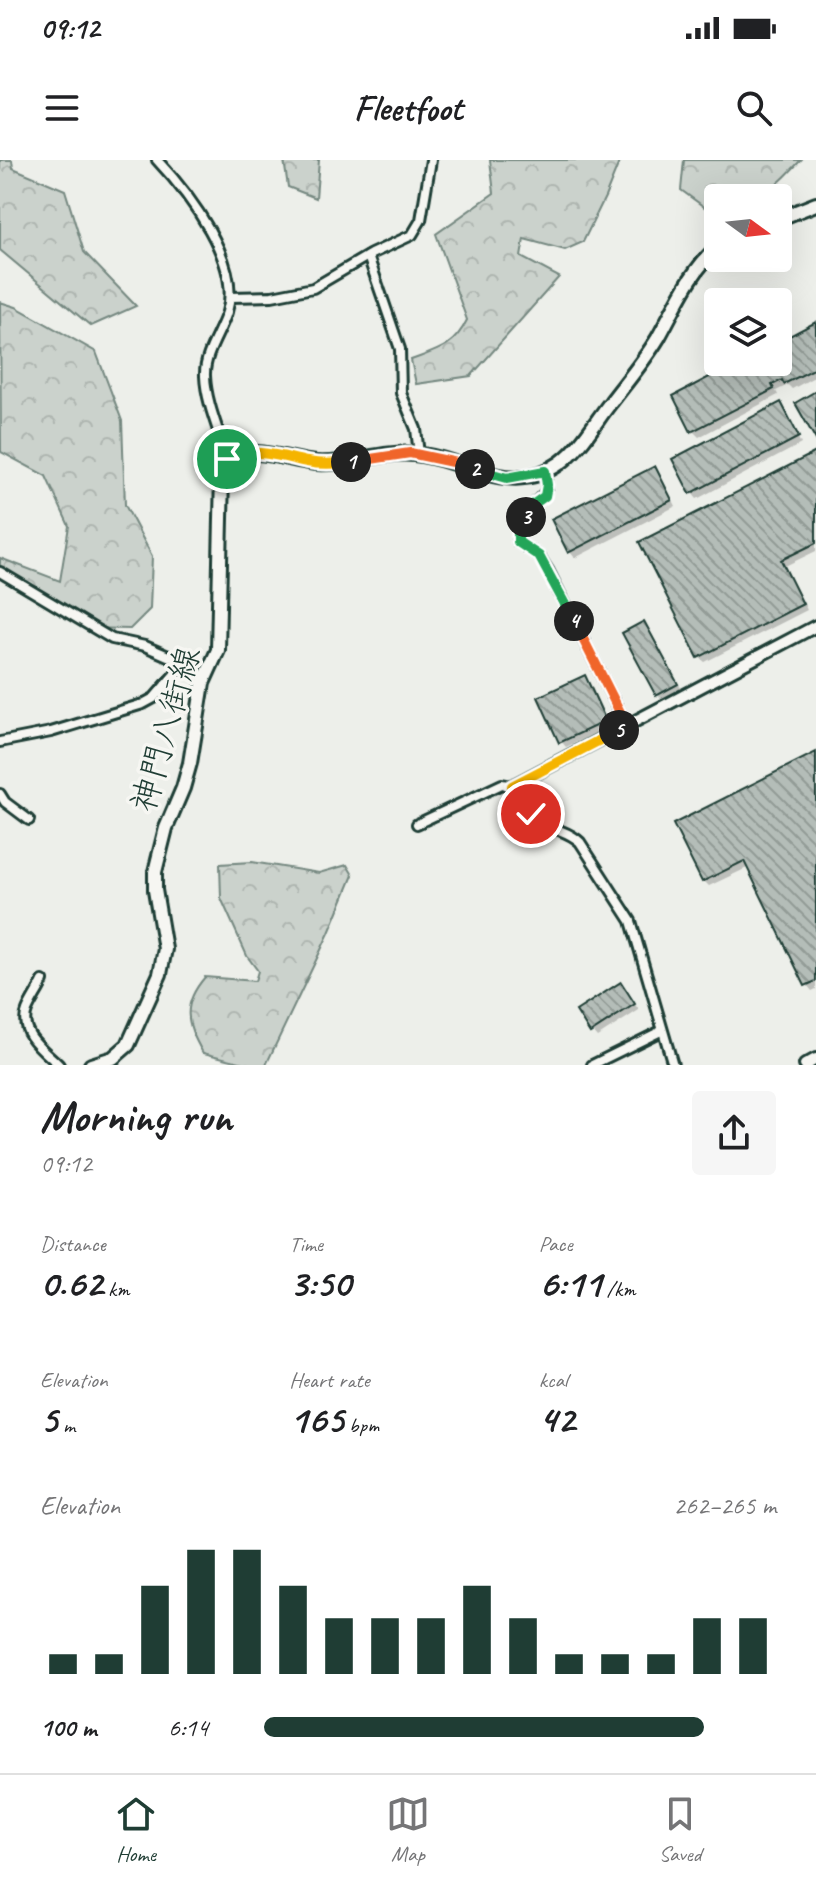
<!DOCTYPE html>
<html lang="en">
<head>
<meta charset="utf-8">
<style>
	:root { --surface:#fff; --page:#f6f6f6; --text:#202124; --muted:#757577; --line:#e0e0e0; --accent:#1f3d34 }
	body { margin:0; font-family:Caveat,"Klee One",sans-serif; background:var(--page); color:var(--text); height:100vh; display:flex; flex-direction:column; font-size:30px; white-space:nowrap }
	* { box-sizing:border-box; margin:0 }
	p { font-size:26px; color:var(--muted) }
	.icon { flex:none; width:44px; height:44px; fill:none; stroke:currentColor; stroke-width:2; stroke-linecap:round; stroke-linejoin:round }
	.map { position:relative; height:905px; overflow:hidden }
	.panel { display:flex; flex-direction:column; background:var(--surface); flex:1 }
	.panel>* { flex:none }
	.needle { width:52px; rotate:105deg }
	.fabs { position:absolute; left:704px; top:24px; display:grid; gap:16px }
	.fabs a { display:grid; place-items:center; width:88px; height:88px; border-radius:8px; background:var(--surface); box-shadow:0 8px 32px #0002; font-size:40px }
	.pin { position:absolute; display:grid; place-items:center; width:68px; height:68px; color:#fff; margin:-34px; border:4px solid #fff; border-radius:50%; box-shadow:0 2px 8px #0007 }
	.km { position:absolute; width:40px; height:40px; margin:-20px; border-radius:50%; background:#222; color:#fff; font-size:22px; line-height:40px; text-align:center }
	.round { display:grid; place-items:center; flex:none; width:84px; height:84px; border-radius:8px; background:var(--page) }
	.overview { display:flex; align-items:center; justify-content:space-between; height:136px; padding:0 40px }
	h1 { font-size:44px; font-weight:700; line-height:60px }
	.figures { display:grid; grid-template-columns:repeat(3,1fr); gap:12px; height:136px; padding:8px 40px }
	.figures div { display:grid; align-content:center }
	.figures b { font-size:40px; font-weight:700 }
	.figures small { font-size:22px; font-weight:400 }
	.figures p { font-size:22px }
	.chart { height:224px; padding:16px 40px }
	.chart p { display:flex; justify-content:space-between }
	.chart svg { width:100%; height:144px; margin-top:8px; stroke:var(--accent); stroke-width:6 }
	ul { padding:0 40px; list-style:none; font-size:26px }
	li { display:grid; grid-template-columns:128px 96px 1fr; align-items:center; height:60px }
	li i { height:20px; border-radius:10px; background:var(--accent) }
	.status { display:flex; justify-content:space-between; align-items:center; height:56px; padding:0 40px; background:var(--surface); direction:ltr }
	.status svg { height:22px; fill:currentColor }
	header { display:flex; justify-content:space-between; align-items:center; height:104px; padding:0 40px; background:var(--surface); font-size:36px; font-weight:700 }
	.menu { display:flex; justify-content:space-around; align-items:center; height:112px; border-top:2px solid var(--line); background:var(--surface); font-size:22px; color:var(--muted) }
	.menu a { display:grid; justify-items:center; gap:4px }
	.menu .on { color:var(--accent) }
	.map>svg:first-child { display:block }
</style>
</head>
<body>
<div class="status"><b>09:12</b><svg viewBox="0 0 49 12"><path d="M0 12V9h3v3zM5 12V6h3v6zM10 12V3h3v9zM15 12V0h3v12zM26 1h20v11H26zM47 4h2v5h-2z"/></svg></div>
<header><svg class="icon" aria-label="menu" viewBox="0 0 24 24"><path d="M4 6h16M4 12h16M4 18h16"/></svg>Fleetfoot<svg class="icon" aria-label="search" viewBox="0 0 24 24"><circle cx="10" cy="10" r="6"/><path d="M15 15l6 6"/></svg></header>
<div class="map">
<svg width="816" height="905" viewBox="0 0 816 905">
	<defs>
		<pattern id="forest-crowns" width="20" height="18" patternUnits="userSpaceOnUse" patternTransform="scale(2)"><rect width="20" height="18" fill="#cbd2cc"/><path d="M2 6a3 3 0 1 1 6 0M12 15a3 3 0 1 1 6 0" fill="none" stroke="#aeb5b0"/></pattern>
		<pattern id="building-back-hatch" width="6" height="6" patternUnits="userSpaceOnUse" patternTransform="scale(2)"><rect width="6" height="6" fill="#b4bdb8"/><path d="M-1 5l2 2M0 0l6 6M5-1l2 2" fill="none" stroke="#929b96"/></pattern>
	</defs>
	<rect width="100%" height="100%" fill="#edefea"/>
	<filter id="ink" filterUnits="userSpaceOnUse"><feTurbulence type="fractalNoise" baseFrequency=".0125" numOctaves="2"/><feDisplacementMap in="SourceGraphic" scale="16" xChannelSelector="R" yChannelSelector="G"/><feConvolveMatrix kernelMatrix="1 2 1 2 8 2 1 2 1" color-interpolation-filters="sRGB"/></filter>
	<g filter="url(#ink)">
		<g fill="url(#forest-crowns)" stroke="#758880" stroke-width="2">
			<polygon points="0,0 12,0 13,8 65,30 84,92 136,146 91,166 0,90"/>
			<polygon points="284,0 319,0 316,38 288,27"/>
			<path d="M490 0H620L605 37 583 82 565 90 524 79 521 97 559 117 471 216 416 224 411 200C438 190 454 187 467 160L436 74 494 33Z"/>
			<path d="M684 0H801C769 34 765 38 718 38V52L714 54 681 30Z"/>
			<polygon points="0,142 16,147 96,192 122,261 125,345 152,396 150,449 130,469 85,468 0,419 0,398 60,421 69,366 46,316 1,292"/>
			<path d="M252 702 319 713 347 705 353 715 329 773 266 905H252L203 893C185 863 182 844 205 817L255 821 258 811 247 796 221 738 220 704Z"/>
		</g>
		<g fill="#0003">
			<polygon points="816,164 816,216 792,229 788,225 776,231 778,235 699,277 693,271 675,237 743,202 778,202 778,184"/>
			<polygon points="780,244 801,284 697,339 692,333"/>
			<polygon points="816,294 816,391 785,406 807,450 705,502 699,497"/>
			<polygon points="655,308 660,314 676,346 575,398 570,392"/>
			<polygon points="644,464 649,469 682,530 663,540 658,535"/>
			<polygon points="585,518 590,523 610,567 566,587 561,581"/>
			<polygon points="816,594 816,829 812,831 807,825 749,707 709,726 704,721"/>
			<polygon points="621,825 639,850 597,877 592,871"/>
		</g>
		<g fill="url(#building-back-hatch)" stroke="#1f3d34" stroke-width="2">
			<polygon points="816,162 816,208 784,224 782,220 772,225 774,229 691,272 673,236 738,202 778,202 778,182"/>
			<polygon points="816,231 816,280 795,243"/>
			<polygon points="781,242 799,277 690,334 672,299"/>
			<polygon points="816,292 816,383 781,400 803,444 698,498 639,382"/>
			<polygon points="655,306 672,340 568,393 551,359"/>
			<polygon points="644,461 678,524 656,536 622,473"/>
			<polygon points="585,515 606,561 559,583 538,537"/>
			<polygon points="816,592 816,821 805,826 744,701 702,722 673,664"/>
			<polygon points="621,822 635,844 590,873 576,851"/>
		</g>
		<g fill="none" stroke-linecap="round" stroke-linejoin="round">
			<defs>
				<g id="minor">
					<path d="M157 0C189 34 242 103 227 152 221 172 204 194 205 216 206 243 220 273 227 299"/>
					<polyline points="368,96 400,189 401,233 416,269 419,294"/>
					<polyline points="230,137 272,136 313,128 371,94 412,75 421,60 431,0"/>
					<path d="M545 311C549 334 547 330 533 345 525 352 518 372 518 382L539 396 548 410 627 566"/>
					<polyline points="0,412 112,479 145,486 182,502 184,509"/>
					<polyline points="0,582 51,572 143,544 154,538 179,509 205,516"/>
					<polyline points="0,634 5,642 29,660"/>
					<path d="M417 664 502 624 512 626C521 642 529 655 546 664 558 671 570 672 580 682L631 761 673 905"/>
					<path d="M43 821C38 832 31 841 27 851 18 873 45 891 59 905"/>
					<polyline points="592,905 661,871"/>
				</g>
				<g id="tertiary">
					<polyline points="512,626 816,466"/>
					<polyline points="805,905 816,899"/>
				</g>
				<g id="secondary">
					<polyline points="778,59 816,44"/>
					<path d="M91 905 113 898 128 885 160 814 165 789 155 730V712L166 668 183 628 190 603 203 523 218 490 222 315 227 299C254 284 289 301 317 303 350 305 382 291 414 294 465 298 510 339 560 303 581 288 595 262 611 242 627 221 644 201 658 178 676 146 690 111 718 87"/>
				</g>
			</defs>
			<use href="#minor" stroke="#1f3d34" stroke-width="14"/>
			<use href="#tertiary" stroke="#1f3d34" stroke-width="16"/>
			<use href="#secondary" stroke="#1f3d34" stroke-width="18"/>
			<use href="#minor" stroke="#f6f6f2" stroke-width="8"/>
			<use href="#tertiary" stroke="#f6f6f2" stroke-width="10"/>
			<use href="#secondary" stroke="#f6f6f2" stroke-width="12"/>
		</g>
	</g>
	<g fill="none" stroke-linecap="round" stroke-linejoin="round" filter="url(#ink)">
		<defs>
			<path id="split-1" d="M227 299C251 286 283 297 307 302 322 305 337 304 351 302"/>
			<polyline id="split-2" points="351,302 410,293 457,303 475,309"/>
			<polyline id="split-3" points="475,309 507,318 545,311 547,325 545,336 531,346 526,357"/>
			<polyline id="split-4" points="526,357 518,375 518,382 539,396 574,461"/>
			<polyline id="split-5" points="574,461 627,566 619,570"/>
			<polyline id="split-6" points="515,631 512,626 619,570"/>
			<polyline id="split-7" points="515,631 522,645 531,654"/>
		</defs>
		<use href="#split-1" stroke="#fff" stroke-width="16"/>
		<use href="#split-2" stroke="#fff" stroke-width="16"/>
		<use href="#split-3" stroke="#fff" stroke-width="16"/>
		<use href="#split-4" stroke="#fff" stroke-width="16"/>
		<use href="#split-5" stroke="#fff" stroke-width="16"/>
		<use href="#split-6" stroke="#fff" stroke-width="16"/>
		<use href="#split-7" stroke="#fff" stroke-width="16"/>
		<use href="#split-1" stroke="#f5b400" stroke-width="10"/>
		<use href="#split-2" stroke="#f0652b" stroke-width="10"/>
		<use href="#split-3" stroke="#22a559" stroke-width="10"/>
		<use href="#split-4" stroke="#22a559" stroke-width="10"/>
		<use href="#split-5" stroke="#f0652b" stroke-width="10"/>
		<use href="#split-6" stroke="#f5b400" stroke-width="10"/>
		<use href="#split-7" stroke="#22a559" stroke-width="10"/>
	</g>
	<g text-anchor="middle" stroke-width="7" stroke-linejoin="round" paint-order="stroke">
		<g font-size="34" fill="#1f3d34" stroke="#f6f6f2">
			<text transform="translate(165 569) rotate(-74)" y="12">神門八街線</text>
		</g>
	</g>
</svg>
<div class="fabs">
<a><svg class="needle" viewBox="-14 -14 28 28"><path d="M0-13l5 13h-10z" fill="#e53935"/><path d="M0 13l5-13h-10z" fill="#757577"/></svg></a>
<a><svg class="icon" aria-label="layers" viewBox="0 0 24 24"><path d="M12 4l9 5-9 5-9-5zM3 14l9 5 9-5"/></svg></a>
</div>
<div class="pin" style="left:227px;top:299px;background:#1e9e55"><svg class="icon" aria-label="arrive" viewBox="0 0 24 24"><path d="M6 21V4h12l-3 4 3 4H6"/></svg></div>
<div class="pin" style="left:531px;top:654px;background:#d93025"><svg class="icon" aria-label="check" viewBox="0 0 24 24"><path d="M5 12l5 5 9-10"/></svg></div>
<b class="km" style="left:351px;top:302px">1</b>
<b class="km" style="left:475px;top:309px">2</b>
<b class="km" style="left:526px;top:357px">3</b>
<b class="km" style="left:574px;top:461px">4</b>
<b class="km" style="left:619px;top:570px">5</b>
</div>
<section class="panel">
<div class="overview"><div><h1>Morning run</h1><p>09:12</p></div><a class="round"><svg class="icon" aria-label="share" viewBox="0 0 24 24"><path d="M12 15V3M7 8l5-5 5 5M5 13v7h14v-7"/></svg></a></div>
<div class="figures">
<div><p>Distance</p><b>0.62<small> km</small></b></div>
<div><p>Time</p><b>3:50</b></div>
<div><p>Pace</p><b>6:11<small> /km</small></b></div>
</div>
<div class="figures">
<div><p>Elevation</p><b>5<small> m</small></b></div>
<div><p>Heart rate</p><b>165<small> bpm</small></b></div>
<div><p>kcal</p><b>42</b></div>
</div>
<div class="chart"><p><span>Elevation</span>262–265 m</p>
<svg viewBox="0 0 160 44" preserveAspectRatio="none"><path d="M5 44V38M15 44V38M25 44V17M35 44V6M45 44V6M55 44V17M65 44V27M75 44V27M85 44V27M95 44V17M105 44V27M115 44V38M125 44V38M135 44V38M145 44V27M155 44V27"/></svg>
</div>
<ul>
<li><b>100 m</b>6:14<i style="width:86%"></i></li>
</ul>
</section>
<nav class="menu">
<a class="on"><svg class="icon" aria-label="home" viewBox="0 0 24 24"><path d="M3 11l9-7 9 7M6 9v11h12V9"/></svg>Home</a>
<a><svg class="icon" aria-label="map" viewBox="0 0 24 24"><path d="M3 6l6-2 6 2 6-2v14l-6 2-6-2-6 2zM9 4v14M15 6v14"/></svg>Map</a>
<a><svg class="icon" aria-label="saved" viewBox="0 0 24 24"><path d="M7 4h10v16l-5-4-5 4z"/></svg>Saved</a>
</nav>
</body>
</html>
